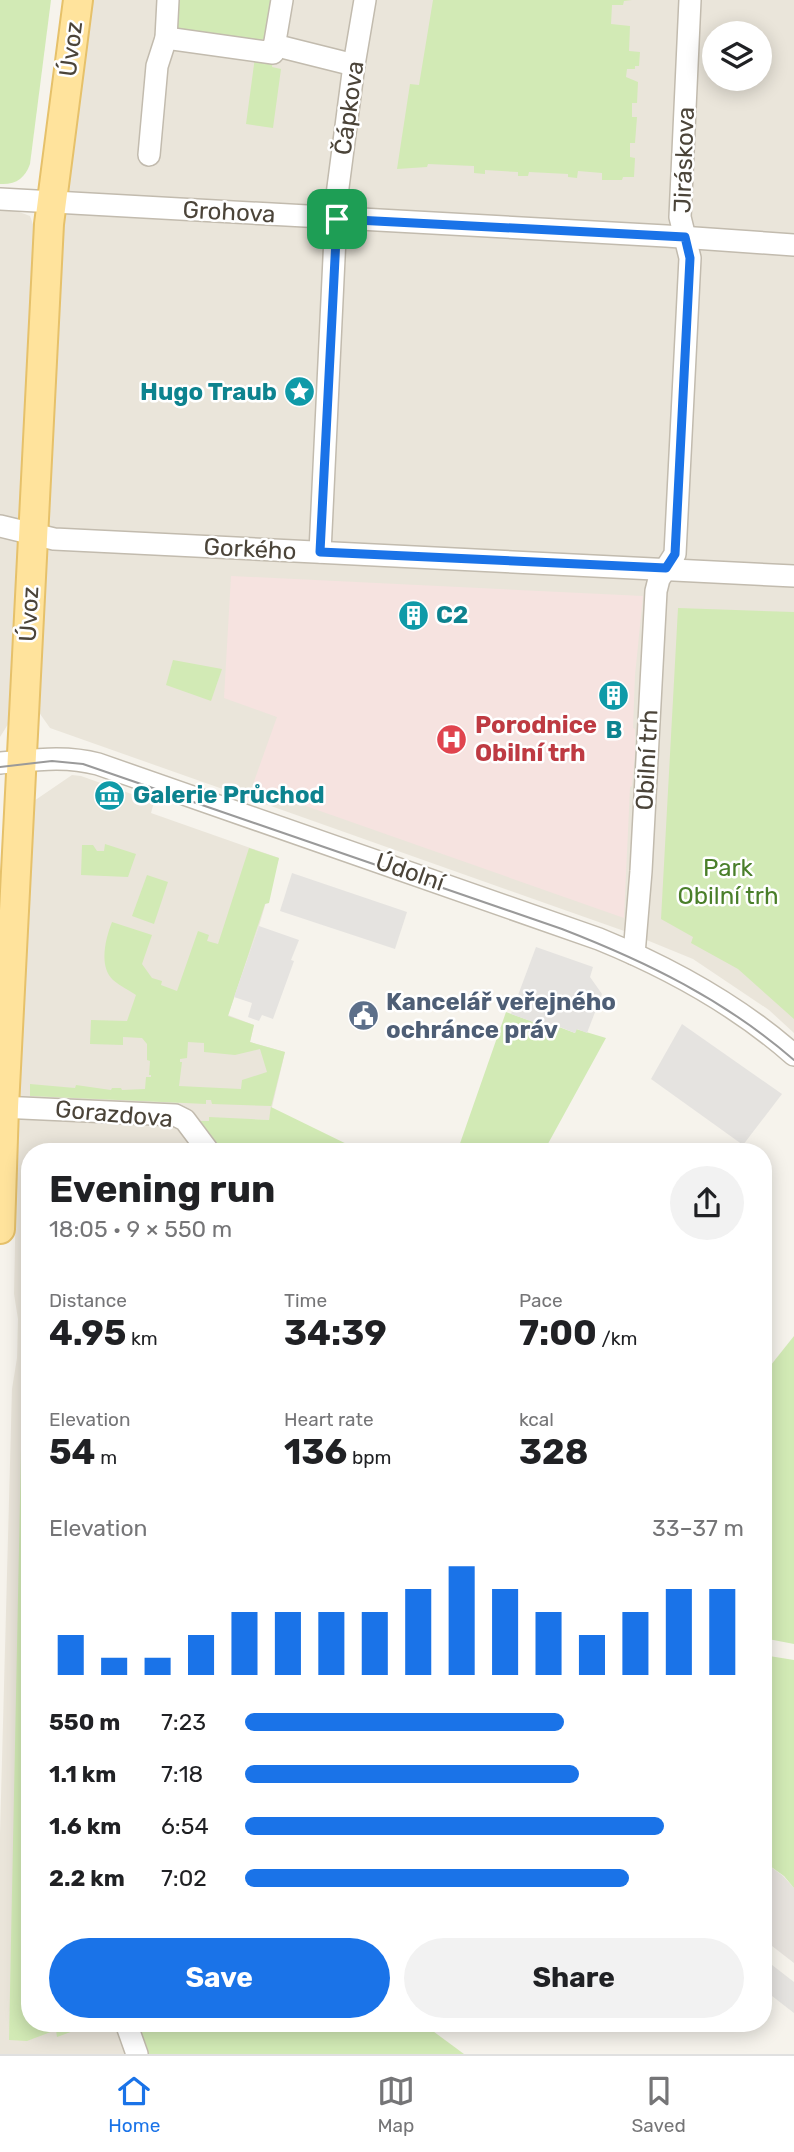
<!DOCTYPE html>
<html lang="en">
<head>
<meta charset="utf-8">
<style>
	:root { --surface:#fff; --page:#f2f2f2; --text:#202124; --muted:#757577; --line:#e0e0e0; --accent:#1a73e8 }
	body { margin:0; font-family:Rubik,sans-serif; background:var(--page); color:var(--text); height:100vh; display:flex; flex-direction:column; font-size:26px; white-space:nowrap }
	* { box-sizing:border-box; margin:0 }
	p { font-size:23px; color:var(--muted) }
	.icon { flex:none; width:38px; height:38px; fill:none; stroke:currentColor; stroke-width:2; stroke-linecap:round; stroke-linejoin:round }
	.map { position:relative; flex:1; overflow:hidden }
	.panel { position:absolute; left:21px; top:1143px; width:751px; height:889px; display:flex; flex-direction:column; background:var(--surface); border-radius:28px; box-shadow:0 4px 18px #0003 }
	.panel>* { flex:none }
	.controls { position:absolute; left:702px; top:21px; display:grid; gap:14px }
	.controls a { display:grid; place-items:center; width:70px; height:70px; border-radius:50%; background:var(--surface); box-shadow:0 4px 18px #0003; font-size:35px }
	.pin { position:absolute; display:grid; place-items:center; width:60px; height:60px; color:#fff; margin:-30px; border-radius:14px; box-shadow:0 4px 10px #0006 }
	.round { display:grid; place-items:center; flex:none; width:74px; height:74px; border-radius:37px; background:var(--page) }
	.headline { display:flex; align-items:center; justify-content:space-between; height:119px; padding:0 28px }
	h1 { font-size:38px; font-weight:700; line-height:52px }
	.figures { display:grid; grid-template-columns:repeat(3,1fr); gap:10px; height:119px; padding:7px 28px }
	.figures div { display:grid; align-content:center }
	.figures b { font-size:35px; font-weight:700 }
	.figures small { font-size:19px; font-weight:400 }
	.figures p { font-size:19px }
	.chart { height:196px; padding:14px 28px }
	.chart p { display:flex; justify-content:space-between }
	.chart svg { width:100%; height:126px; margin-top:7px; stroke:var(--accent); stroke-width:6 }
	.action { display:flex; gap:14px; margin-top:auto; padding:14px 28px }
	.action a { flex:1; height:80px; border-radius:42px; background:var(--accent); color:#fff; font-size:28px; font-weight:700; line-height:80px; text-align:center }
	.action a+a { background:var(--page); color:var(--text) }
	ul { padding:0 28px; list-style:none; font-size:23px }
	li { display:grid; grid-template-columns:112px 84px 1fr; align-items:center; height:52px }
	li i { height:18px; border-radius:9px; background:var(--accent) }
	.tab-bar { display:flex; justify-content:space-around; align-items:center; height:98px; border-top:2px solid var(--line); background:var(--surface); font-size:19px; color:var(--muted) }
	.tab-bar a { display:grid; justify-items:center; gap:4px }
	.tab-bar .active { color:var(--accent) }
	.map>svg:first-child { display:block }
</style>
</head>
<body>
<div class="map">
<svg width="794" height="2054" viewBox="0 0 794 2054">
	<rect width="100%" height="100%" fill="#f6f3ec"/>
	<g fill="#eae5da" fill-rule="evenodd">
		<path d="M90 0H794V1033L769 1010 693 959 627 932 50 728 38 711 61 234ZM714 33H760V79H714Z"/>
		<polygon points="0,209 14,210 30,216 36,233 10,721 0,737"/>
		<polygon points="72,775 81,776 154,802 151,813 279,858 259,926 228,1015 254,1025 250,1042 285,1052 269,1120 210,1118 209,1121 201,1121 223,1151 30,1152 30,2023 137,2023 147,2054 0,2054 0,1834 12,1389 17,1358 18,1319 14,1294 18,1093 31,803"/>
	</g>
	<polygon fill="#e6e2dd" points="763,1861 783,1876 794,1888 794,1963 763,1939"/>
	<polygon fill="#f6e3e0" points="231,576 643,596 635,675 633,728 635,729 635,753 632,786 630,787 624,918 252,787 277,717 224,698"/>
	<g fill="#d2eab5" fill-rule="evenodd">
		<path d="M0 0H51L30 164C25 178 16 185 0 184Z"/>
		<polygon points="173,0 276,0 267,35 260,42 181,32 174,25"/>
		<polygon points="433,0 632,0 624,1 623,5 612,5 611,24 630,26 629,51 640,52 639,66 635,66 635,69 627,69 626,77 638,82 637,103 632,103 632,117 637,117 635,143 630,143 630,157 635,158 634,177 623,177 622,180 602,180 602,173 578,171 577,178 568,177 568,174 529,172 528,176 518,176 518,172 485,170 485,174 474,173 474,166 428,164 427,167 397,169 410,84 419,85"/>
		<polygon points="255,57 273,60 272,67 281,69 273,128 246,124"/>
		<polygon points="678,608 794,612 794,1019 738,969 691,943 693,937 661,919"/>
		<polygon points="173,660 222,669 211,701 166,685"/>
		<polygon points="105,844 136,854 128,877 81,875 82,845 93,845 97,851 104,851"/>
		<path d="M249 848 279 858 269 903 265 904 228 1016 254 1025 250 1042 285 1052 271 1107 361 1151H223L200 1121H209V1117L269 1120 271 1106 212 1104 211 1100H206V1104L30 1096V1084L75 1088 76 1085 111 1090 112 1088H121L122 1090 145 1089 146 1077H151V1075H149L150 1061 147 1060V1044L142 1038 123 1037V1045L90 1044 91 1020 127 1021 136 995C129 990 120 986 113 980 98 966 106 937 112 922L152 935 142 964 152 978 162 981 161 985 177 991 198 931 209 935 207 941 218 944ZM188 1042 204 1043V1052L235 1055 260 1049 267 1072 242 1080 241 1089 179 1086 182 1062H180V1059L187 1058Z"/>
		<polygon points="147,875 168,882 154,924 132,916"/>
		<polygon points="506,1012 550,1028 551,1024 575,1033 576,1029 606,1038 544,1151 457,1152"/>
		<polygon points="794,1336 794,1644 763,1638 763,1375"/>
		<polygon points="21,1449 30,1449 30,2023 95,2023 57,2037 56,2030 27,2041 9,2040"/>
		<polygon points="763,1655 794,1660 794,1888 784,1876 763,1861"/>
		<polygon points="137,2023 422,2023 464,2054 147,2054"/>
	</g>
	<g fill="#e5e3e0">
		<polygon points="292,873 407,912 395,949 280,911"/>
		<polygon points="259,926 299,940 291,960 294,961 273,1019 262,1015 259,1021 248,1017 252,1003 234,997"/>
		<polygon points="536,947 593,967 590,977 602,994 587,1033 577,1029 575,1033 552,1024 550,1028 511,1014"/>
		<polygon points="682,1024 782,1094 743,1145 651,1079"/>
		<polygon points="763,1958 794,1982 794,2013 763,1989"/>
	</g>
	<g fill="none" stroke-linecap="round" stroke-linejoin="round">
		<defs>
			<g id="minor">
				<polyline points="166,38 273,53 282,0"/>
				<polyline points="274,45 354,65"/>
				<polyline points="149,155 157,66 166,38 168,0"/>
				<polyline points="0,199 666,236 794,245"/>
				<polyline points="0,526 54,539 794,576"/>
				<polyline points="320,552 337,195 354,65 365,0"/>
				<path d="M0 763C34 760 65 755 98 764L599 939C670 968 736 1004 794 1055"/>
				<polyline points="634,954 641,871 656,591 659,579 675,554 690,258 680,217 690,0"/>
				<polyline points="0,1107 175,1115 185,1120 209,1152"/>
				<polyline points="126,2023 137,2054"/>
			</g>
			<polyline id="major" points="0,1229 4,1107 49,224 78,0"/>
		</defs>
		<use href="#minor" stroke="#c2bbae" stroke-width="24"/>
		<use href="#major" stroke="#e6c16a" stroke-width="32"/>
		<use href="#minor" stroke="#fff" stroke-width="21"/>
		<use href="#major" stroke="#ffe39c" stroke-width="28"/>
		<path stroke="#9a9a9a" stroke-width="2" d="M0 767 52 761 83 764 562 929C647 962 725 1000 794 1060"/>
	</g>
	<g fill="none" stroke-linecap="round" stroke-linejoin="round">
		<defs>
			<polygon id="route" points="337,219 685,237 690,258 675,554 666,568 320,552"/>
		</defs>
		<use href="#route" stroke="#fff" stroke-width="14"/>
		<use href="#route" stroke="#1a73e8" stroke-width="9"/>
	</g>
	<defs>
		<symbol id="sight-disc" viewBox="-11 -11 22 22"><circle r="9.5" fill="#0f9aa8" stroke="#fff"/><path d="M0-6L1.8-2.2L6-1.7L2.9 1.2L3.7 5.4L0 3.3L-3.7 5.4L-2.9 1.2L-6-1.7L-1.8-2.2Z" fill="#fff"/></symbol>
		<symbol id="building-disc" viewBox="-11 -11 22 22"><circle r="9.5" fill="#0f9aa8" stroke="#fff"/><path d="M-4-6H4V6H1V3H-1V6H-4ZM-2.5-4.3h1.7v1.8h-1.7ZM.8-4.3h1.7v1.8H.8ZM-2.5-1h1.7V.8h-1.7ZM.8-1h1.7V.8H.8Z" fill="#fff"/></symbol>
		<symbol id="hospital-disc" viewBox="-11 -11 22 22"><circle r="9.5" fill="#e0444e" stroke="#fff"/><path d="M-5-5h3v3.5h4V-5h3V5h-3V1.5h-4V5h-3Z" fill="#fff"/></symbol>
		<symbol id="museum-disc" viewBox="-11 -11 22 22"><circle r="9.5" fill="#0f9aa8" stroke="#fff"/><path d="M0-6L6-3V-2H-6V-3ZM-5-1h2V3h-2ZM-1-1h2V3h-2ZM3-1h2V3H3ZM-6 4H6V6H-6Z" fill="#fff"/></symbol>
		<symbol id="civic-disc" viewBox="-11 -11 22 22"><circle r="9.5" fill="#5c6f8a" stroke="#fff"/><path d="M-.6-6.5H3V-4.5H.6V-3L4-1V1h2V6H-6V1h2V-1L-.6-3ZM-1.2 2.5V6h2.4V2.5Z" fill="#fff"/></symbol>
	</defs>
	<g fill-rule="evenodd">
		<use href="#sight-disc" x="282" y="374" width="35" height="35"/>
		<use href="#building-disc" x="396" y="598" width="35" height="35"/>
		<use href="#building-disc" x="596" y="678" width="35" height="35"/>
		<use href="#hospital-disc" x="434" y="722" width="35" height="35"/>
		<use href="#museum-disc" x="92" y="778" width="35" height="35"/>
		<use href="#civic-disc" x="346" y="998" width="35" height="35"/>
	</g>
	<g text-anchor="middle" stroke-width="5" stroke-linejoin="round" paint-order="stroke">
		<g font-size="24" fill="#4b4439" stroke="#fff">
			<text transform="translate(71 49) rotate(-83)" y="8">Úvoz</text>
			<text transform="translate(349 108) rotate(-82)" y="8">Čápkova</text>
			<text transform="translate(684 160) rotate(-88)" y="8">Jiráskova</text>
			<text transform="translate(229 212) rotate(3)" y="8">Grohova</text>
			<text transform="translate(250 549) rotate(3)" y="8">Gorkého</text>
			<text transform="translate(29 614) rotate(-87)" y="8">Úvoz</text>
			<text transform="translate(647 760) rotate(-87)" y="8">Obilní trh</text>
			<text transform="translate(410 872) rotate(19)" y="8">Údolní</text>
			<text transform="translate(114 1114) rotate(5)" y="8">Gorazdova</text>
		</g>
		<g font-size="24" font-weight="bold" fill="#0d838f" stroke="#fff" text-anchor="start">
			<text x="277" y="400" text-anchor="end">Hugo Traub</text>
			<text x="436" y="623">C2</text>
			<text x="614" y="738" text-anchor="middle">B</text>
			<text x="133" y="803">Galerie Průchod</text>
		</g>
		<g font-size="24" font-weight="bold" fill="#be3a42" stroke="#fff" text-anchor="start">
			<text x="475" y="733">Porodnice<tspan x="475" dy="28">Obilní trh</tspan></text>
		</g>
		<g font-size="24" fill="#4a7f2a" stroke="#fff">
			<text x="728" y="876">Park<tspan x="728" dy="28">Obilní trh</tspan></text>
		</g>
		<g font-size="24" font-weight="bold" fill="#4e5e75" stroke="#fff" text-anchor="start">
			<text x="386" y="1010">Kancelář veřejného<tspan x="386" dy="28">ochránce práv</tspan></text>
		</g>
	</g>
</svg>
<div class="controls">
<a><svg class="icon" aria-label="layers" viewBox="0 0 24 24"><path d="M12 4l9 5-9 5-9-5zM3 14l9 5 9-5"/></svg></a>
</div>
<div class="pin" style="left:337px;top:219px;background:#1e9e55"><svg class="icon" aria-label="arrive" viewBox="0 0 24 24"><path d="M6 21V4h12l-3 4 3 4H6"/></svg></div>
<section class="panel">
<div class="headline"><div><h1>Evening run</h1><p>18:05 · 9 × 550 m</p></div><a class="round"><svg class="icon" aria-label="share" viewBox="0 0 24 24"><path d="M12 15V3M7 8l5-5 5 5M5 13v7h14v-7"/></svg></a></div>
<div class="figures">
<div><p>Distance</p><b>4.95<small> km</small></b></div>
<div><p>Time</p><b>34:39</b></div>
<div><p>Pace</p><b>7:00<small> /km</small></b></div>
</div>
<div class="figures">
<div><p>Elevation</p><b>54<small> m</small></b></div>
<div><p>Heart rate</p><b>136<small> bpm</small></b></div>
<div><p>kcal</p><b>328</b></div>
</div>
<div class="chart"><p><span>Elevation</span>33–37 m</p>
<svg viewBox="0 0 160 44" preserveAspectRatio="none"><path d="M5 44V30M15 44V38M25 44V38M35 44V30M45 44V22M55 44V22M65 44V22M75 44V22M85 44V14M95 44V6M105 44V14M115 44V22M125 44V30M135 44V22M145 44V14M155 44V14"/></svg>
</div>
<ul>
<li><b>550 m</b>7:23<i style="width:64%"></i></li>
<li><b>1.1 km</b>7:18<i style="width:67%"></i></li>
<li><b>1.6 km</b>6:54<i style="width:84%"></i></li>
<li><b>2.2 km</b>7:02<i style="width:77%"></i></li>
</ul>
<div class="action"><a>Save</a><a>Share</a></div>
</section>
</div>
<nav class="tab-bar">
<a class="active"><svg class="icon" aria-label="home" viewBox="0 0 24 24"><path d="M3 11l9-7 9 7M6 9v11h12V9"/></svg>Home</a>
<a><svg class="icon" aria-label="map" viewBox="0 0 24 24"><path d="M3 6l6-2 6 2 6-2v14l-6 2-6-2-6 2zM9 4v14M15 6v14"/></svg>Map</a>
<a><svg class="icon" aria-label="saved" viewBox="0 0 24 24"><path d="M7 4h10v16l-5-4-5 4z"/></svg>Saved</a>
</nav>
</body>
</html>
